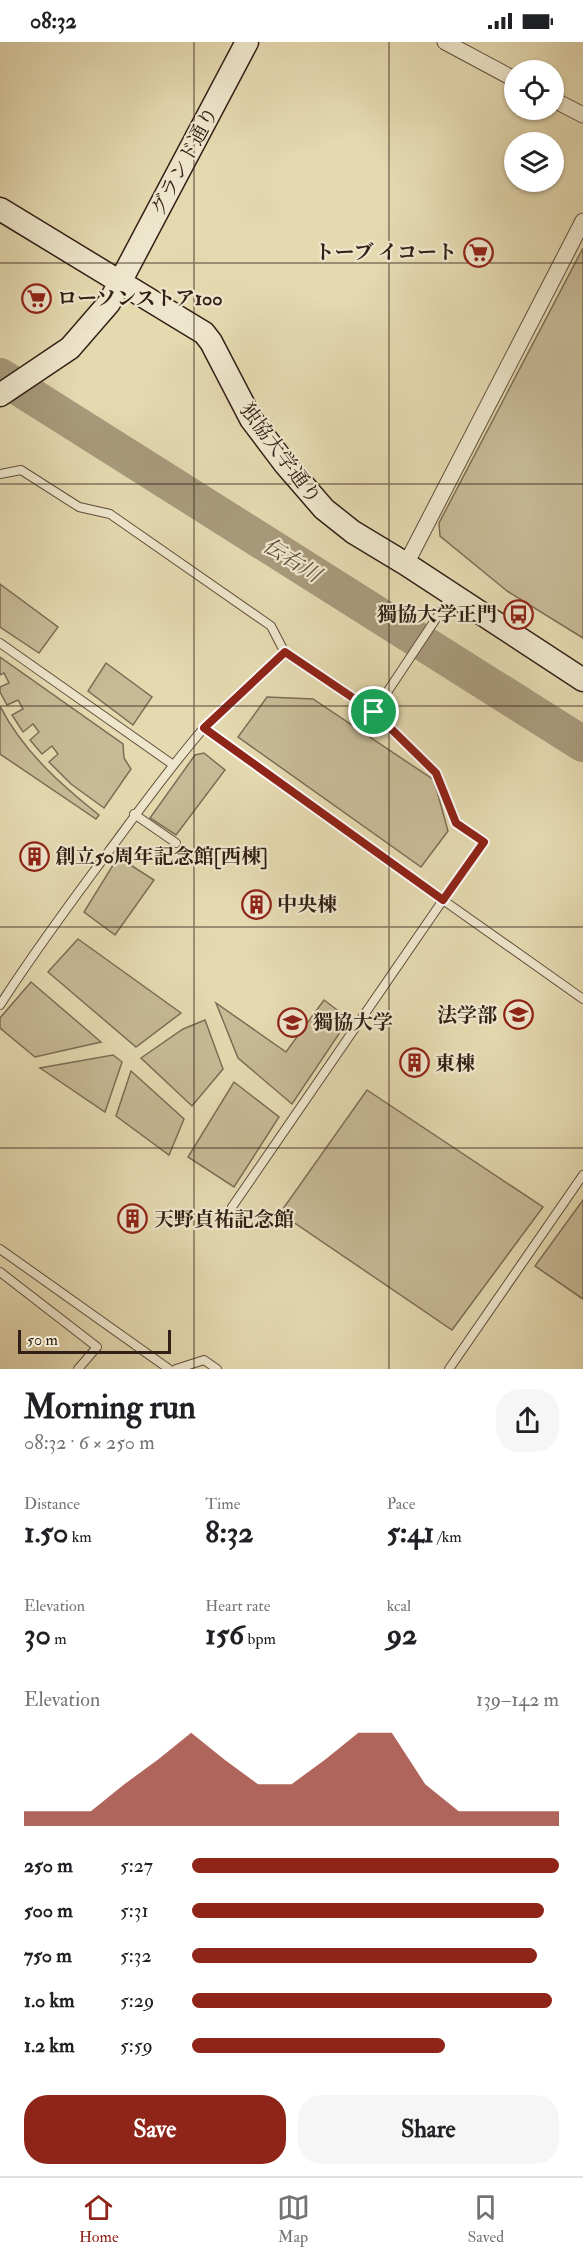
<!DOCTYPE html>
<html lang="en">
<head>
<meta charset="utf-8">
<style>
	:root { --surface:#fff; --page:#f6f6f6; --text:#202124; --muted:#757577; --line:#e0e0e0; --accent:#8f2418 }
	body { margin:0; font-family:"IM FELL Double Pica","Noto Serif JP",serif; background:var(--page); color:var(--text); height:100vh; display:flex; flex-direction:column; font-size:22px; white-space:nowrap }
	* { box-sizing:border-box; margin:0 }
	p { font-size:20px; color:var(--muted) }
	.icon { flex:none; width:33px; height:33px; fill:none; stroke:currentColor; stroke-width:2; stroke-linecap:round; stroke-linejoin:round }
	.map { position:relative; height:1327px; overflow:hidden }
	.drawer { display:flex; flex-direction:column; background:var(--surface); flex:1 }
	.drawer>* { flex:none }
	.tools { position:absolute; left:504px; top:18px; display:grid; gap:12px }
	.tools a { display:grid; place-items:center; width:60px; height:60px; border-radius:50%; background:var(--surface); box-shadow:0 2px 4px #0004; font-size:30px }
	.scale { position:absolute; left:18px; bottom:15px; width:153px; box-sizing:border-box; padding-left:6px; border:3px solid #322016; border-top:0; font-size:16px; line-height:21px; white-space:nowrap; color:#322016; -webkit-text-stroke:4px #eee6cc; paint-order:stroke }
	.pin { position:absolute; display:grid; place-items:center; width:51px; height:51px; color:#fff; margin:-26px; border:3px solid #fff; border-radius:50%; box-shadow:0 2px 6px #0007 }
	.round { display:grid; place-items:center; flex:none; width:63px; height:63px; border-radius:24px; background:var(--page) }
	.headline { display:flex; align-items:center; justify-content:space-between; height:102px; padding:0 24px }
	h1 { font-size:33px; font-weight:800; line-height:45px }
	.stats { display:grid; grid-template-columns:repeat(3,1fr); gap:9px; height:102px; padding:6px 24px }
	.stats div { display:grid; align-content:center }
	.stats b { font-size:30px; font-weight:800 }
	.stats small { font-size:16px; font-weight:400 }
	.stats p { font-size:16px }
	.chart { height:168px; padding:12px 24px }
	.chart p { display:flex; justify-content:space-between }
	.chart svg { width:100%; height:108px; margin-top:6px; fill:var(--accent); opacity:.7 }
	.action { display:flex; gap:12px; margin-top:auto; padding:12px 24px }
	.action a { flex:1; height:69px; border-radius:24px; background:var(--accent); color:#fff; font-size:24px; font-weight:800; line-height:69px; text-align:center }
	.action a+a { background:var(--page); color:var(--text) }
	ul { padding:0 24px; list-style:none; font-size:20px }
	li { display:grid; grid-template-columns:96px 72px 1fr; align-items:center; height:45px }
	li i { height:15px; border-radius:8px; background:var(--accent) }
	.status { display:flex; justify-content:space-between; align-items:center; height:42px; padding:0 30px; background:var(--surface); direction:ltr }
	.status svg { height:16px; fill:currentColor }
	.tab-bar { display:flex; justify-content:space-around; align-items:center; height:84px; border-top:2px solid var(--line); background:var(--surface); font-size:16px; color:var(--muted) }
	.tab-bar a { display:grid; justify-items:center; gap:3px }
	.tab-bar .on { color:var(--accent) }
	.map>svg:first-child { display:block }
</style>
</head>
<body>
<div class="status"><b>08:32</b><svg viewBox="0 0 49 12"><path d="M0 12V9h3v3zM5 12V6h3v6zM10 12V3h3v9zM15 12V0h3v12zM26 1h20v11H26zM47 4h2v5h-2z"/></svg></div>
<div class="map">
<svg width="583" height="1327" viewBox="0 0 583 1327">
	<rect width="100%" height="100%" fill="#e5d9b0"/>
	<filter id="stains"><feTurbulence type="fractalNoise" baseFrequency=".00333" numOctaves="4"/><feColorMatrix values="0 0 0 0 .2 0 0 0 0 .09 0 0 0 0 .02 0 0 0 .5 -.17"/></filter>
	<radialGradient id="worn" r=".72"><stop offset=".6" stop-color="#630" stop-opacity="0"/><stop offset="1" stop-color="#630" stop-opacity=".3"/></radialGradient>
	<g fill="#c7ba96" stroke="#7c6d56" stroke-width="1.5">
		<polygon points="583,206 583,596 507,549 440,494 439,481"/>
		<polygon points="0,542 58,585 39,611 0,585"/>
		<polygon points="0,615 123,702 124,716 131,727 104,766 71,742 49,720 58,712 52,704 42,712 30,698 39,690 33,682 23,690 12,673 23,667 18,658 7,663 0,650 0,645 9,641 4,631 0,633"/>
		<polygon points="106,621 152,655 133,683 88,649"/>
		<polygon points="267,655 313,657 434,738 448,789 421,825 238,695"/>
		<path d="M0 664C23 709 60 742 99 773L96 777 0 712Z"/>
		<polygon points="204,711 225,728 176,793 150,776 195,713"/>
		<polygon points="118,815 154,838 115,893 84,870"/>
		<polygon points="78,897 181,971 136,1005 48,930"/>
		<polygon points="31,940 101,1000 35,1015 0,986 0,976"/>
		<polygon points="324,958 349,977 292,1062 238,1016 216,961 286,1010"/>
		<polygon points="205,978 223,1027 192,1064 141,1016 183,987"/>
		<polygon points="113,1013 122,1020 105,1070 40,1026"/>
		<polygon points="131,1029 184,1077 169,1113 116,1074"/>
		<polygon points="234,1040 279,1075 234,1145 188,1115"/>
		<polygon points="367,1048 543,1165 452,1288 280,1171"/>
		<polygon points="583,1158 583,1257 535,1224"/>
	</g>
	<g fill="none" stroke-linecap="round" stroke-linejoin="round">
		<polyline stroke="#a89a7c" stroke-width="36" points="0,334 583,702"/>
		<defs>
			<g id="lane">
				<polyline points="0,432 21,428 79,465 110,472 271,584 285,611 374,670 436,731 456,781 484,799 443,858 204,686 285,611"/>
				<polyline points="0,601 172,722"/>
				<polyline points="374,670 451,554"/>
				<polyline points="134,772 176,801"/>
				<path d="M0 963C34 910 71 860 109 809 140 767 170 725 204 686"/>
				<polyline points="232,1165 443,858 583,957"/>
				<polyline points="0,1207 169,1327"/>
				<polyline points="0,1230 97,1305 78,1327"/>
				<polyline points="176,1327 204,1318 217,1327"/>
				<polyline points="449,1327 583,1133"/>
			</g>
			<g id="street">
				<polyline points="445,0 514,37"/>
				<polyline points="554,58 583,73"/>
				<polyline points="406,522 583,179"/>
			</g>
			<g id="secondary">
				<polyline points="0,167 204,291 211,300 251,377 285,422 324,467 353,490 406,522 583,638"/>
				<polyline points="0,353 70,306 109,261 247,0"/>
			</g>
		</defs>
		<use href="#lane" stroke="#5f4e3c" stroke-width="10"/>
		<use href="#street" stroke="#5f4e3c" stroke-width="17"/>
		<use href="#secondary" stroke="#322016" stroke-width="25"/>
		<use href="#lane" stroke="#eee6cc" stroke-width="8"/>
		<use href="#street" stroke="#eee6cc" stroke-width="15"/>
		<use href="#secondary" stroke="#eee6cc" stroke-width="22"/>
	</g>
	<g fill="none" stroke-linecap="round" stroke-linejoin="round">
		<defs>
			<polygon id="route" points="285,610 374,670 436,731 456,781 484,800 443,858 204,686"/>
		</defs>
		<use href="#route" stroke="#fff" stroke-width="12"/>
		<use href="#route" stroke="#8f2418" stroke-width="8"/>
	</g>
	<path fill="none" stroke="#322016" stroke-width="1.5" stroke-opacity="0.55" d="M194 0V1327M389 0V1327M0 221H583M0 442H583M0 664H583M0 885H583M0 1106H583"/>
	<defs>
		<symbol id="supermarket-ring" viewBox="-11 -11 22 22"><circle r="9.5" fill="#eee6cc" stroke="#8f2418" stroke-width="1.5"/><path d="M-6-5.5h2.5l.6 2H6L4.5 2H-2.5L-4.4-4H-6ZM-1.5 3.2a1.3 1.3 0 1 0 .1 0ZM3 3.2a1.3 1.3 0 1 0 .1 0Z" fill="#8f2418"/></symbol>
		<symbol id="bus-ring" viewBox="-11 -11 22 22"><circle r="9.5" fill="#eee6cc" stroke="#8f2418" stroke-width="1.5"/><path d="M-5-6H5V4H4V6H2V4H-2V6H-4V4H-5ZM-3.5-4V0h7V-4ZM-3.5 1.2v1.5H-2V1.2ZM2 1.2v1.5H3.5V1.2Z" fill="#8f2418"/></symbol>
		<symbol id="building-ring" viewBox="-11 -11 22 22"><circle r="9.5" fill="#eee6cc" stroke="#8f2418" stroke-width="1.5"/><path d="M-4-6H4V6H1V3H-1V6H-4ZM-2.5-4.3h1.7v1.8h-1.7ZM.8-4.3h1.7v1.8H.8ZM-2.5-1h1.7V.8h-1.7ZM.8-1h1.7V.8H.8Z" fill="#8f2418"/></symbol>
		<symbol id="university-ring" viewBox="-11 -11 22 22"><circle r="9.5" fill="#eee6cc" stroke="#8f2418" stroke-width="1.5"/><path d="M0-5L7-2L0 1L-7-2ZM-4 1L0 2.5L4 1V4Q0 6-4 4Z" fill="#8f2418"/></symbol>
	</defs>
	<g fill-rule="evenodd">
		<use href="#supermarket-ring" x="462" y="194" width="33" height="33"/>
		<use href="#supermarket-ring" x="20" y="240" width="33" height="33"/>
		<use href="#bus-ring" x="502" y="556" width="33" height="33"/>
		<use href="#building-ring" x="18" y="798" width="33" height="33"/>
		<use href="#building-ring" x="240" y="846" width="33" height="33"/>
		<use href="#university-ring" x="502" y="956" width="33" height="33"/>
		<use href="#university-ring" x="276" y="964" width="33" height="33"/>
		<use href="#building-ring" x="398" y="1004" width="33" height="33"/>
		<use href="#building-ring" x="116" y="1160" width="33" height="33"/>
	</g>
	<g text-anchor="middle" stroke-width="4.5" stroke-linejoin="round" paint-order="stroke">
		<g font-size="20" fill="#322016" stroke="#eee6cc">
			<text transform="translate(184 119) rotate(-62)" y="7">グランド通り</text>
			<text transform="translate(281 411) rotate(53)" y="7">独協大学通り</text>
		</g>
		<g font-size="20" font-weight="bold" fill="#322016" stroke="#eee6cc" text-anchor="start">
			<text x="457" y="217" text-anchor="end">トーブ イコート</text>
			<text x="57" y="263">ローソンストア100</text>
			<text x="497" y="579" text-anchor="end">獨協大学正門</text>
			<text x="55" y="821">創立50周年記念館[西棟]</text>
			<text x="277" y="869">中央棟</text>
			<text x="497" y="980" text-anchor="end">法学部</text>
			<text x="313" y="987">獨協大学</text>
			<text x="435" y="1028">東棟</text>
			<text x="154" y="1184">天野貞祐記念館</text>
		</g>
		<g font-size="21" font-style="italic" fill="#5b4b3a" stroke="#eee6cc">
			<text transform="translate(292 518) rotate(32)" y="7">伝右川</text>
		</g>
	</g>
	<rect width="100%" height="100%" filter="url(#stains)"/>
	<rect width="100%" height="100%" fill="url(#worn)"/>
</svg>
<div class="tools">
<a><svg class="icon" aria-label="locate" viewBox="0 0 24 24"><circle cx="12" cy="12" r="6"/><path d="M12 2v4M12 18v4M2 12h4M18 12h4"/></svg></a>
<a><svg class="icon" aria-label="layers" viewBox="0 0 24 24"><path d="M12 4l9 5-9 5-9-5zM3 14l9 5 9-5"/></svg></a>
</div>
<div class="scale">50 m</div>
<div class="pin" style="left:374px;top:670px;background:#1e9e55"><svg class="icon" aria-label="arrive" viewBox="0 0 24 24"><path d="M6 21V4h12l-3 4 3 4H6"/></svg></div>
</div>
<section class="drawer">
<div class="headline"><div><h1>Morning run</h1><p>08:32 · 6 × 250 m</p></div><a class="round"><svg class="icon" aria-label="share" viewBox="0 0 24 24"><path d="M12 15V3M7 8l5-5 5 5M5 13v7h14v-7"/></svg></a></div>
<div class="stats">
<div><p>Distance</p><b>1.50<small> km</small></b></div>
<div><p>Time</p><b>8:32</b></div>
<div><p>Pace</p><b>5:41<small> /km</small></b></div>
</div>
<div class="stats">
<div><p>Elevation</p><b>30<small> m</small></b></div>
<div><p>Heart rate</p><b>156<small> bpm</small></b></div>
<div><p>kcal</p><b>92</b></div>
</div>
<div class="chart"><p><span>Elevation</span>139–142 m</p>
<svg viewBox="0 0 160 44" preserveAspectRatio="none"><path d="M0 44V38L10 38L20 38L30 27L40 17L50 6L60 17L70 27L80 27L90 17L100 6L110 6L120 27L130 38L140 38L150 38L160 38V44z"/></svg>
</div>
<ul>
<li><b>250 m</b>5:27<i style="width:100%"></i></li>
<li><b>500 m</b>5:31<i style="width:96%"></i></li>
<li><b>750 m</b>5:32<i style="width:94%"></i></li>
<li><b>1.0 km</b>5:29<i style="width:98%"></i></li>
<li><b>1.2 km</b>5:59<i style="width:69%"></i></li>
</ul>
<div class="action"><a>Save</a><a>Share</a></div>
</section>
<nav class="tab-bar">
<a class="on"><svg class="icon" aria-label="home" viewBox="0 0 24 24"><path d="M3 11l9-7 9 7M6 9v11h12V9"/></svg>Home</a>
<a><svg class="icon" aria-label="map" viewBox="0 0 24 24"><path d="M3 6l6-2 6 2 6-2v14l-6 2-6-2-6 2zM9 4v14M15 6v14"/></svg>Map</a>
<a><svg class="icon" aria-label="saved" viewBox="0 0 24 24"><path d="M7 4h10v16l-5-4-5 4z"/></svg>Saved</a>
</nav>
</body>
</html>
